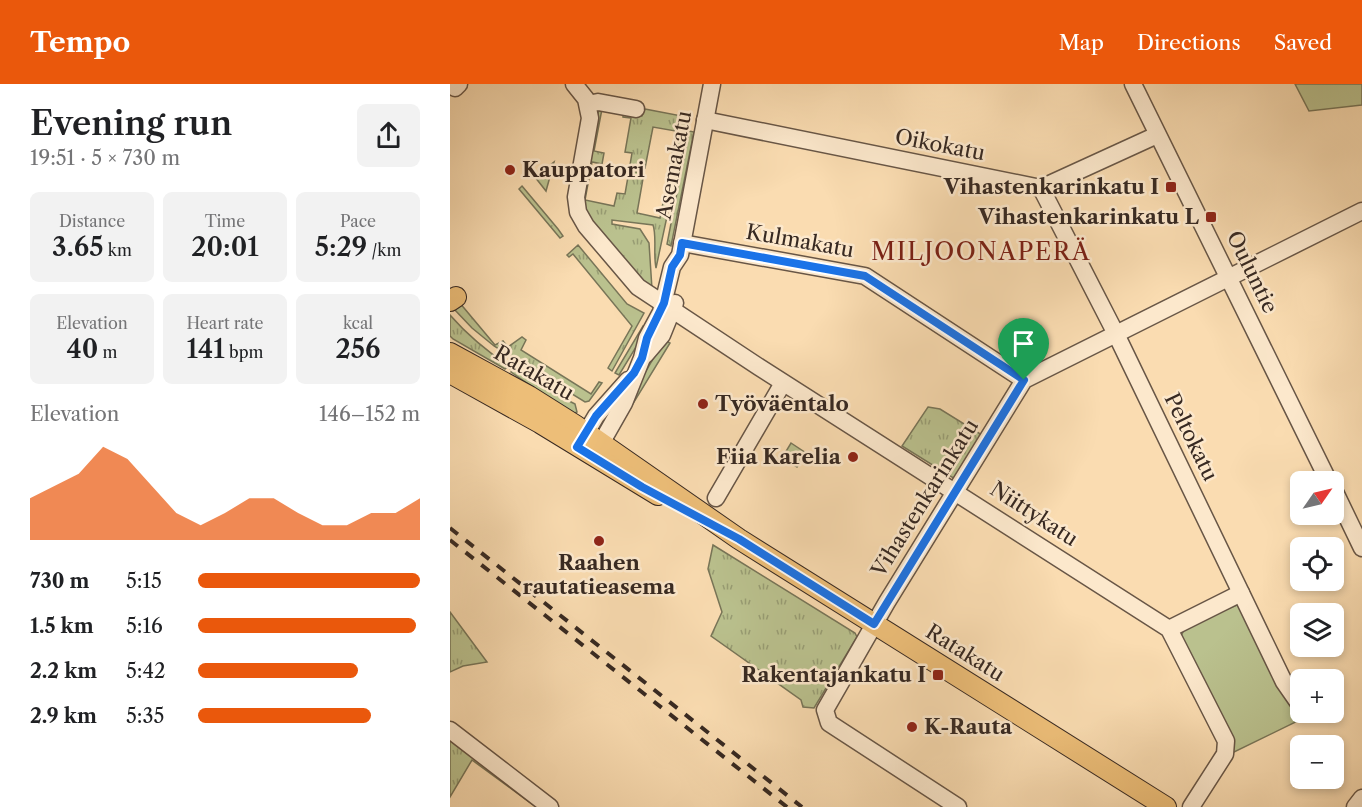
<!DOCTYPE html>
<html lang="en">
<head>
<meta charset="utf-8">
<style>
	:root { --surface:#fff; --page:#f2f2f2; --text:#202124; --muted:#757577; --accent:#ea580c }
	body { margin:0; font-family:"Libre Caslon Text",serif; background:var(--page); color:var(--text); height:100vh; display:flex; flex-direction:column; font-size:22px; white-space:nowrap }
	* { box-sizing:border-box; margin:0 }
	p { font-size:20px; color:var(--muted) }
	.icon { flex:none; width:33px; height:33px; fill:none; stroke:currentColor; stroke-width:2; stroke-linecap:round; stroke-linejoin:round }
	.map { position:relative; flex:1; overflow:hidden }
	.side { display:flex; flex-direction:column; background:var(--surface); width:450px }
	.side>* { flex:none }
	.needle { width:39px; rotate:56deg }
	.tools { position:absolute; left:840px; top:387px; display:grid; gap:12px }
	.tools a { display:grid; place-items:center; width:54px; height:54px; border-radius:9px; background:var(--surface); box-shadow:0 3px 9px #0003; font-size:30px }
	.pin { position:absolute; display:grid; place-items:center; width:51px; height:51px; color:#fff; margin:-62px -26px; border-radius:50% 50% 50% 0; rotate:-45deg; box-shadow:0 0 6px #0007 }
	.pin .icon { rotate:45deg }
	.round { display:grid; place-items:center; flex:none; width:63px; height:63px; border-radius:9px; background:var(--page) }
	.summary { display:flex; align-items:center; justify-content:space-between; height:102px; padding:0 30px }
	h1 { font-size:33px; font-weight:600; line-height:45px }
	.figures { display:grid; grid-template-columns:repeat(3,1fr); gap:9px; height:102px; padding:6px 30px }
	.figures div { display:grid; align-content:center; border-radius:9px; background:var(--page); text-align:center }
	.figures b { font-size:26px; font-weight:600 }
	.figures small { font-size:16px; font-weight:400 }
	.figures p { font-size:16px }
	.chart { height:168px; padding:12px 30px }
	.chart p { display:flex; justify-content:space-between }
	.chart svg { width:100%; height:108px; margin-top:6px; fill:var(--accent); opacity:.7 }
	ul { padding:0 30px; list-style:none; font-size:20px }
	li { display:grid; grid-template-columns:96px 72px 1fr; align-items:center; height:45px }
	li i { height:15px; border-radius:8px; background:var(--accent) }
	header { display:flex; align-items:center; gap:36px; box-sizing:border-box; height:84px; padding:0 30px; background:var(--accent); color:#fff }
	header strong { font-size:28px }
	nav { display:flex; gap:33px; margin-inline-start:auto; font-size:21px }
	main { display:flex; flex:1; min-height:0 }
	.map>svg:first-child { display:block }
</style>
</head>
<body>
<header>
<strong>Tempo</strong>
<nav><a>Map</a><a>Directions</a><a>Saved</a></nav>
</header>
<main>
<section class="side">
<div class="summary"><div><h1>Evening run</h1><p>19:51 · 5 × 730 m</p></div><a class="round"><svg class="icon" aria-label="share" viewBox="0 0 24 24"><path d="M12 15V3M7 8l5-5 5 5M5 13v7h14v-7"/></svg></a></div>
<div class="figures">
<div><p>Distance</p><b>3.65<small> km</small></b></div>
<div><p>Time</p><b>20:01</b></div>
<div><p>Pace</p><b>5:29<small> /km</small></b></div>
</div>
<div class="figures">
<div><p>Elevation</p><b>40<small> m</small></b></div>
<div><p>Heart rate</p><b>141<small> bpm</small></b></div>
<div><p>kcal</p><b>256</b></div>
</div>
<div class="chart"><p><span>Elevation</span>146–152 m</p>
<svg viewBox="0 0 160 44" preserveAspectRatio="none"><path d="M0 44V27L10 22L20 17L30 6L40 11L50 22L60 33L70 38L80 33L90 27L100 27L110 33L120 38L130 38L140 33L150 33L160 27V44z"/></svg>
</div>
<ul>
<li><b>730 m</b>5:15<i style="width:100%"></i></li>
<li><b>1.5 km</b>5:16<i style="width:98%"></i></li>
<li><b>2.2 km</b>5:42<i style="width:72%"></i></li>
<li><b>2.9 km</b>5:35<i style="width:78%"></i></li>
</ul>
</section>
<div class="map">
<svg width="912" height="723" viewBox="0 0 912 723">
	<defs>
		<pattern id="grass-tufts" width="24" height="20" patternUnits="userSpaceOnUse" patternTransform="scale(1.5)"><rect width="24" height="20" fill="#bac18e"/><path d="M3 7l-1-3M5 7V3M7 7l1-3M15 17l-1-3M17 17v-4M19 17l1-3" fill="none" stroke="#989d74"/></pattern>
	</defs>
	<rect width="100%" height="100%" fill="#fadcb1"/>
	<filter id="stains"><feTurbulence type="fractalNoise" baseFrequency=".00333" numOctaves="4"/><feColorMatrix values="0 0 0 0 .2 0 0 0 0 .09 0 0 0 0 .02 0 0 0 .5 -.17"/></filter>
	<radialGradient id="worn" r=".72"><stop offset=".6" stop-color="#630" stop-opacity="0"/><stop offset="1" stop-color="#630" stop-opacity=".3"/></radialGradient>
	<g fill="url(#grass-tufts)" stroke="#787558" stroke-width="1.5">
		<path d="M149 25H152L144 67 154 69 152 80 142 78 135 116 164 122 167 109 175 110 179 87 194 89 187 129 210 134 218 94 225 95 206 184C203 170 207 152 203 141L162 136V140L190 145 199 159 202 205 194 201 137 131 132 109Z"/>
		<polygon points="195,25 237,33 226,89 219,88 226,47 203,43 195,84 180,81 182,69 175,68 181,34 173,33 173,29 192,32"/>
		<polygon points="239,47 244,48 221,162 217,160"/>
		<polygon points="104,78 96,107 85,93"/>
		<polygon points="72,102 108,145 113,152 110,154 69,105"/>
		<polygon points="128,161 177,220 194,229 162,287 158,284 182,242 123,170 119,173 117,171"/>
		<polygon points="9,218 45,261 53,257 58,263 72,253 76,256 71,266 141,310 149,298 152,299 139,317 135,318 44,262 22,244 5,226 4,223"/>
		<path d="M0 231C33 269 80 298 125 320L127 328 122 330 61 288 62 286 57 283 55 285 3 255 0 252Z"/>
		<polygon points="193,242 197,245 169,291 165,289"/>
		<polygon points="214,256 220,259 181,323 179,316"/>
		<polygon points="478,323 490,325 532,351 505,395 452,362"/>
		<polygon points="341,359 356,369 347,383 332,374"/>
		<polygon points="263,461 405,549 407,553 364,624 353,623 351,616 261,552 272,528 258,485"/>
		<polygon points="0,528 37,578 13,582 0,588"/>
		<polygon points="0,653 88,720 86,723 22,676 0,713"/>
	</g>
	<g fill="#bac18e" stroke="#787558" stroke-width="1.5">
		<polygon points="845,0 912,0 912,21 859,27"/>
		<polygon points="787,521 792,523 847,627 860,631 780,670 730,554 736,542"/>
	</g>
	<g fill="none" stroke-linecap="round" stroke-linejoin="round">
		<defs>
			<g id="minor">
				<polyline points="124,0 136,15 140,34 126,113 128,128 136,142 188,203 309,283 719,545 776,657 775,670 741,723"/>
				<polyline points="683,0 879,398"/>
				<polyline points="5,4 9,0"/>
				<polyline points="138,20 148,18 186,25"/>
				<polyline points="255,36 591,104 707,51"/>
				<polyline points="591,104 666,250 834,598 850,621"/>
				<polyline points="232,159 415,192 574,296"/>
				<polyline points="195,271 212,251 225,219"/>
				<polyline points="130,359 146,332 178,296"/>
				<polyline points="145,370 174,319 192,274 197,254 211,228 222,183 230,171 262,0"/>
				<polyline points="884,406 912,464"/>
				<polyline points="266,414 333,299"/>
				<polyline points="719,545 791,509"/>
				<polyline points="0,646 100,723"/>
				<polyline points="508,723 379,639 375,626 437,518 574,296 912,127"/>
				<polyline points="905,723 912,714"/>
			</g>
			<g id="major">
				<polyline points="0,217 6,213"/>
				<polyline points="0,269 79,312 125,341 289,455 716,723"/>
				<polyline points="0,289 90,339 208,411"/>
			</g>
		</defs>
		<use href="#minor" stroke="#685646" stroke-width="19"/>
		<use href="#major" stroke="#372922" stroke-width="22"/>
		<use href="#minor" stroke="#fce8cc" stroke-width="16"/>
		<use href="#major" stroke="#edbe78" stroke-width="20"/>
		<g stroke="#372922" stroke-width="4" stroke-dasharray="10 10" stroke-linecap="butt">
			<polyline points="0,444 352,723"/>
			<polyline points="0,456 337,723"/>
		</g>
	</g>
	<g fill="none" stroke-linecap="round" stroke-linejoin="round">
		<defs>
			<polygon id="route" points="232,159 415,192 574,296 424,540 289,455 192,403 127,363 146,332 184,289 192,274 197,254 214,219 222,183 230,171"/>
		</defs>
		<use href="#route" stroke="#fff" stroke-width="12"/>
		<use href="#route" stroke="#1a73e8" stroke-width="8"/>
	</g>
	<g fill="#8f2418" stroke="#fce8cc" stroke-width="2">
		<circle cx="60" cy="86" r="6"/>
		<rect x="715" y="97" width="12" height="12" rx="3"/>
		<rect x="755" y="127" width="12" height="12" rx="3"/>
		<circle cx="253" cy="320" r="6"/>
		<circle cx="403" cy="373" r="6"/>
		<circle cx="149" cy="457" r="6"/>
		<rect x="482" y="585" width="12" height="12" rx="3"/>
		<circle cx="462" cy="643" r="6"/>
	</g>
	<g text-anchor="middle" stroke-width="5" stroke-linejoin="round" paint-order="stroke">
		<g font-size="21" fill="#372922" stroke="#fce8cc">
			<text transform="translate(490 61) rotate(11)" y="7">Oikokatu</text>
			<text transform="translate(224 81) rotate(-79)" y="7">Asemakatu</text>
			<text transform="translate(350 157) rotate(10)" y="7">Kulmakatu</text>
			<text transform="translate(802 188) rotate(64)" y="7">Ouluntie</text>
			<text transform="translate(84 289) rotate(30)" y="7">Ratakatu</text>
			<text transform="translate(741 353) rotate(64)" y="7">Peltokatu</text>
			<text transform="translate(475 414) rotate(-58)" y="7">Vihastenkarinkatu</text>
			<text transform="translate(584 430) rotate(33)" y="7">Niittykatu</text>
			<text transform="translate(515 569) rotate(32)" y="7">Ratakatu</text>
		</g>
		<g font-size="21" font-weight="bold" fill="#372922" stroke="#fce8cc" text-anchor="end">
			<text x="72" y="93" text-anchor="start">Kauppatori</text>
			<text x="709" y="110">Vihastenkarinkatu I</text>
			<text x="749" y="140">Vihastenkarinkatu L</text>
			<text x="265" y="327" text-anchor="start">Työväentalo</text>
			<text x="391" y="380">Fiia Karelia</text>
			<text x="149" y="486" text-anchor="middle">Raahen<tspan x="149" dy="24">rautatieasema</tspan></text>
			<text x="476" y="598">Rakentajankatu I</text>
			<text x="474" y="650" text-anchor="start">K-Rauta</text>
		</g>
		<g font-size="24" letter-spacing="1.5" fill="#7a1f14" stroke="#fce8cc">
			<text x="531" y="176">MILJOONAPERÄ</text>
		</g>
	</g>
	<rect width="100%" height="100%" filter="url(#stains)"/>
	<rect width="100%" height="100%" fill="url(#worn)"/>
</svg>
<div class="tools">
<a><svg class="needle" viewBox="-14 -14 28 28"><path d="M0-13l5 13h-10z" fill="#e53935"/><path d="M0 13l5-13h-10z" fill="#757577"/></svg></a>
<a><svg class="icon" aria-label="locate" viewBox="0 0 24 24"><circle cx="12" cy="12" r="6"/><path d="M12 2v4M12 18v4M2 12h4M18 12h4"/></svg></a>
<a><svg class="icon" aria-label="layers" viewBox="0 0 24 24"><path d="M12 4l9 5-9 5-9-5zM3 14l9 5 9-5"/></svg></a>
<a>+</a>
<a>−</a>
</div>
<div class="pin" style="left:574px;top:296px;background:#1e9e55"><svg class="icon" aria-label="arrive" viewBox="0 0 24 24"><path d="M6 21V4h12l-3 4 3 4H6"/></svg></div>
</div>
</main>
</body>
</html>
